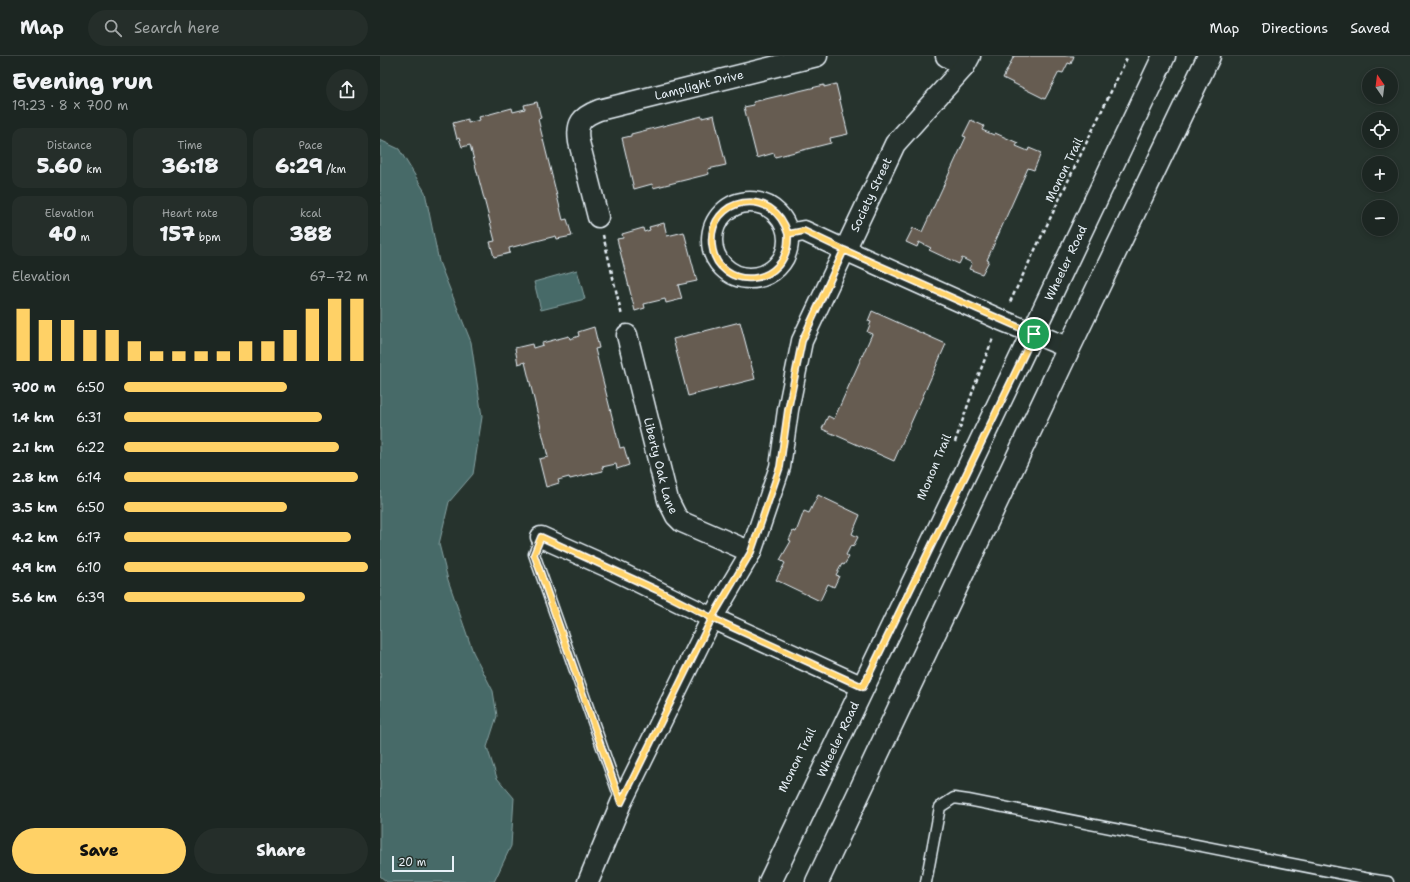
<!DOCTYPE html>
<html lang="en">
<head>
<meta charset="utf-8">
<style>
	:root { --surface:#1c2622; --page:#252e2a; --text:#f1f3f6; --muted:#a0a5a5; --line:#3a4340; --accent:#ffd166 }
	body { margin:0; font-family:"Shantell Sans",sans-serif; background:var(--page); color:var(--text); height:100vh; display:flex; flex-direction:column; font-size:15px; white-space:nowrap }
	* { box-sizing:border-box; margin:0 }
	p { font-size:13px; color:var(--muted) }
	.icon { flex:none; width:22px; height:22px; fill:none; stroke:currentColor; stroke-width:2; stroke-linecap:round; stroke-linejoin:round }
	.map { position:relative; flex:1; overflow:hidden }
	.sheet { display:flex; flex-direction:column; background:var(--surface); width:380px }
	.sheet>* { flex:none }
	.needle { width:26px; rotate:346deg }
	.buttons { position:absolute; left:982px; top:12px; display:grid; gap:8px }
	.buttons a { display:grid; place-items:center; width:36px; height:36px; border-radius:50%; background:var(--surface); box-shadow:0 2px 6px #0003,0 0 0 1px var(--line); font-size:20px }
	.scale { position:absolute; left:12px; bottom:10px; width:62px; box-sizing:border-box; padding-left:4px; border:2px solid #e8f1f8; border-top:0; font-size:11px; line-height:14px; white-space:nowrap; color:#e8f1f8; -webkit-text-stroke:3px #26332d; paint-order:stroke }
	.pin { position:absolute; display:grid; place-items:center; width:34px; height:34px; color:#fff; margin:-17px; border:2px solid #fff; border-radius:50%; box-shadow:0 1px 4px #0007 }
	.round { display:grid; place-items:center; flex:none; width:42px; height:42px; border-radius:21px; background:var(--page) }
	.overview { display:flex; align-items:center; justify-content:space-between; height:68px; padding:0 12px }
	h1 { font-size:22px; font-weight:800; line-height:30px }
	.metrics { display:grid; grid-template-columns:repeat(3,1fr); gap:6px; height:68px; padding:4px 12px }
	.metrics div { display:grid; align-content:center; border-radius:10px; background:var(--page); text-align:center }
	.metrics b { font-size:20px; font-weight:800 }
	.metrics small { font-size:11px; font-weight:400 }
	.metrics p { font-size:11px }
	.chart { height:112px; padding:8px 12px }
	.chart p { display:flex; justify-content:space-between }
	.chart svg { width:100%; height:72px; margin-top:4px; stroke:var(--accent); stroke-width:6 }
	.primary-button { display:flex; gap:8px; margin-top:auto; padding:8px 12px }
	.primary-button a { flex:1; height:46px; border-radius:24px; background:var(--accent); color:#111; font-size:16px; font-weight:800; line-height:46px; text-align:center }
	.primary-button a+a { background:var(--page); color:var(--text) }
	ul { padding:0 12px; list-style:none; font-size:13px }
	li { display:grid; grid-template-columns:64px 48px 1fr; align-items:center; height:30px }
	li i { height:10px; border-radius:5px; background:var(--accent) }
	header { display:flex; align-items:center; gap:24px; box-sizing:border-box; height:56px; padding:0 20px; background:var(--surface); border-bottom:1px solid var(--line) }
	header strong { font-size:19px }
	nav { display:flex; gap:22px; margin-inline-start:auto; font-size:14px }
	.search { width:280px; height:36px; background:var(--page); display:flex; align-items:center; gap:10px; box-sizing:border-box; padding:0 14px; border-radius:22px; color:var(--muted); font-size:15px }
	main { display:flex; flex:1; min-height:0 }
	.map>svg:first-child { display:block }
</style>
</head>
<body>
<header>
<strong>Map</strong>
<div class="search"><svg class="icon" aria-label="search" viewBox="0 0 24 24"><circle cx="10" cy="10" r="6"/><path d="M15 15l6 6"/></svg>Search here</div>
<nav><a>Map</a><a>Directions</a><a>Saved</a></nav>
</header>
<main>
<section class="sheet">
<div class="overview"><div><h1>Evening run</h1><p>19:23 · 8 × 700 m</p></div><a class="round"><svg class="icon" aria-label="share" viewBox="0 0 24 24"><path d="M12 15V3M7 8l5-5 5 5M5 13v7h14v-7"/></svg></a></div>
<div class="metrics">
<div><p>Distance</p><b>5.60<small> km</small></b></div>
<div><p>Time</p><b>36:18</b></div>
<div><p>Pace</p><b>6:29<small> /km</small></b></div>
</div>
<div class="metrics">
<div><p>Elevation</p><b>40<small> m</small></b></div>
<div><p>Heart rate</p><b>157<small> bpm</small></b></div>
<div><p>kcal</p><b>388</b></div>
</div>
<div class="chart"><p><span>Elevation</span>67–72 m</p>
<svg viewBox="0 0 160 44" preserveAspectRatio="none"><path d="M5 44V12M15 44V19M25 44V19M35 44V25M45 44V25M55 44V32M65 44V38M75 44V38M85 44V38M95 44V38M105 44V32M115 44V32M125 44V25M135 44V12M145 44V6M155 44V6"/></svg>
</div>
<ul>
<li><b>700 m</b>6:50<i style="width:67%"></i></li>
<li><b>1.4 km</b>6:31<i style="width:81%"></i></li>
<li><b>2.1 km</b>6:22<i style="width:88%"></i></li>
<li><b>2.8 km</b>6:14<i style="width:96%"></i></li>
<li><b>3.5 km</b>6:50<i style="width:67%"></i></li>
<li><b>4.2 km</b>6:17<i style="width:93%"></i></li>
<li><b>4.9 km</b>6:10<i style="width:100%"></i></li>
<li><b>5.6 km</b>6:39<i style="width:74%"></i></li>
</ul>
<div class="primary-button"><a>Save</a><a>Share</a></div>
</section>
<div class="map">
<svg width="1030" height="826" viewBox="0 0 1030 826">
	<rect width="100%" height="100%" fill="#26332d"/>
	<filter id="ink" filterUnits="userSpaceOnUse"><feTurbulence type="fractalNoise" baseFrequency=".025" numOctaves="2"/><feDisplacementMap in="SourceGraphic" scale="8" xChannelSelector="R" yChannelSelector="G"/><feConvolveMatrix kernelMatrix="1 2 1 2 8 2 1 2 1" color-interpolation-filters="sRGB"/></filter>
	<g filter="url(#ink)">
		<g fill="#466b68" stroke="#87a1a2">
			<polygon points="0,84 19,93 45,136 59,206 91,286 102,361 93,418 69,446 59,488 68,524 93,596 113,635 117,660 107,691 117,722 134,742 131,790 114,826 7,826 0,820"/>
			<polygon points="197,214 205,243 161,254 154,226"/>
		</g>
		<g fill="#665c51" stroke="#e8f1f8">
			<polygon points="634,0 694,0 691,8 688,7 683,17 679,16 665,43 623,22"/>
			<polygon points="456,28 468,78 450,82 451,87 395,101 394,97 377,102 364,51 374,49 373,46 444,29 444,31"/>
			<polygon points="157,46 161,62 158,63 183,164 187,163 192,180 177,183 176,180 129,192 130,197 114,201 110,186 115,185 90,89 82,91 79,82 77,83 73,67 88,63 88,67 100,64 99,61 132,52 133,56 145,53 144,49"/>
			<polygon points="334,59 346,109 328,113 329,118 273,132 272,128 254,133 242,82 251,80 251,78 322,60 322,62"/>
			<polygon points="591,64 604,70 602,74 614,79 615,77 638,87 636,90 648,95 649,92 661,97 654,114 648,112 607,204 609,205 602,218 589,213 592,207 582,202 579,208 549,194 551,192 539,186 537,191 526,186 533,172 542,176 586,81 583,80"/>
			<polygon points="284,167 287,180 304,176 317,225 298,229 302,243 286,247 285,243 264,248 265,252 255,255 237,183 243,182 242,178 263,172 264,176 270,174 269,171"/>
			<polygon points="492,255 566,288 514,405 442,373 448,360 454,363 492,278 487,276 491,266 488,265"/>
			<polygon points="360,266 375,323 308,340 293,283"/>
			<polygon points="214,271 219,292 215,293 240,392 244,391 249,409 237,413 236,408 222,411 223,415 190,423 189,421 178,424 179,427 166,431 159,403 168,401 145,306 138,308 135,292 152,288 153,292 163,289 162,287 189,280 190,283 199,280 198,276"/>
			<polygon points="438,439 480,459 472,478 478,481 473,491 471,489 466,499 469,501 464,509 462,508 456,519 459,520 454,531 448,528 440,545 396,524 405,507 400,504 411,485 409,484 413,475 416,476 424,455 429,457"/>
		</g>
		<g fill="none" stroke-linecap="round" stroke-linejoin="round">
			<defs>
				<g id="lane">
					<polyline points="161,481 154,498 241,745"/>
					<polyline points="989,823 1008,826"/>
					<polyline points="546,826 560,751 574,742 588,744 989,823 988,826"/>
				</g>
				<g id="street">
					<polyline points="566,0 584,11"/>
					<circle cx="370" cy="184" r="38"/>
					<path id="s1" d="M218 161 199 86C196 67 201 61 219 54L437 0"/>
					<polyline points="408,178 424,175 465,194 621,264 689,292"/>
					<path id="s2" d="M247 279 288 444 296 460 302 466 371 496"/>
					<polyline points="161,481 226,510 332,562 483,631"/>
					<path id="s3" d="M208 826 241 747 332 562 371 496 400 411 408 354 422 285 515 88 584 11 590 0"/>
				</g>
				<g id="secondary">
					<path id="s4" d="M390 826C521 551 654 276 784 0"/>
					<polyline points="437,826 689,292 829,0"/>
				</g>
			</defs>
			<use href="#lane" stroke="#e8f1f8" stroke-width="13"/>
			<use href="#street" stroke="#e8f1f8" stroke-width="23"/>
			<use href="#secondary" stroke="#e8f1f8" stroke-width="25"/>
			<g stroke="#e8f1f8" stroke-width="2.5" stroke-dasharray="4 3" stroke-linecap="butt">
				<polyline points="223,179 242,260"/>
				<polyline points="630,246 748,0"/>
				<polyline points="575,386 596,326 613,282"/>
			</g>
			<use href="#lane" stroke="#26332d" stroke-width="10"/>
			<use href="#street" stroke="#26332d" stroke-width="20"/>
			<use href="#secondary" stroke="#26332d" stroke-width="22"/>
		</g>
	</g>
	<g fill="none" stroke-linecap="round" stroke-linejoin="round" filter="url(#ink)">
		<defs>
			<path id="route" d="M654 278 464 194 424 175 408 178C394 128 327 141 332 189 337 237 411 233 408 178L424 175 464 194 422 285 408 354 400 411 371 496 332 562 277 534 161 481 154 498 241 747 332 562 483 631 654 278"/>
		</defs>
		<use href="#route" stroke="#fff" stroke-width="8"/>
		<use href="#route" stroke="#ffd166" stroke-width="5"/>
	</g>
	<g text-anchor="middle" stroke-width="3" stroke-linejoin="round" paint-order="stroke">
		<g font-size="12" fill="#e8f1f8" stroke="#26332d">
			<text dy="4" stroke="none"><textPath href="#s1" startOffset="223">Lamplight Drive</textPath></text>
			<text transform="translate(684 114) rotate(-64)" y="4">Monon Trail</text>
			<text dy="4" stroke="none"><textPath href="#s3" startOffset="748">Society Street</textPath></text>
			<text dy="4" stroke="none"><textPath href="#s4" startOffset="686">Wheeler Road</textPath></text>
			<text dy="4" stroke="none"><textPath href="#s2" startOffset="135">Liberty Oak Lane</textPath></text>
			<text transform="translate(554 411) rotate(-67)" y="4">Monon Trail</text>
			<text dy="4" stroke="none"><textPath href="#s4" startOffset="158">Wheeler Road</textPath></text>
			<text transform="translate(417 704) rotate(-64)" y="4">Monon Trail</text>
		</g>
	</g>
</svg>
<div class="buttons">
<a><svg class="needle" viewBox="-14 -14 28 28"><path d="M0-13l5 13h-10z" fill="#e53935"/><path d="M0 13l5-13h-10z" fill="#a0a5a5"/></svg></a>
<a><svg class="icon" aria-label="locate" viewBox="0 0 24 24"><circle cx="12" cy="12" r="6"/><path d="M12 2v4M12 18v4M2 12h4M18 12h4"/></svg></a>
<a>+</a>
<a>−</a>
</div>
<div class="scale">20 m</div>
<div class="pin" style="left:654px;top:278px;background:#1e9e55"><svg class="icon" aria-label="arrive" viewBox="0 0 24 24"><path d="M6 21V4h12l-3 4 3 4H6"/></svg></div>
</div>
</main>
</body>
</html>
